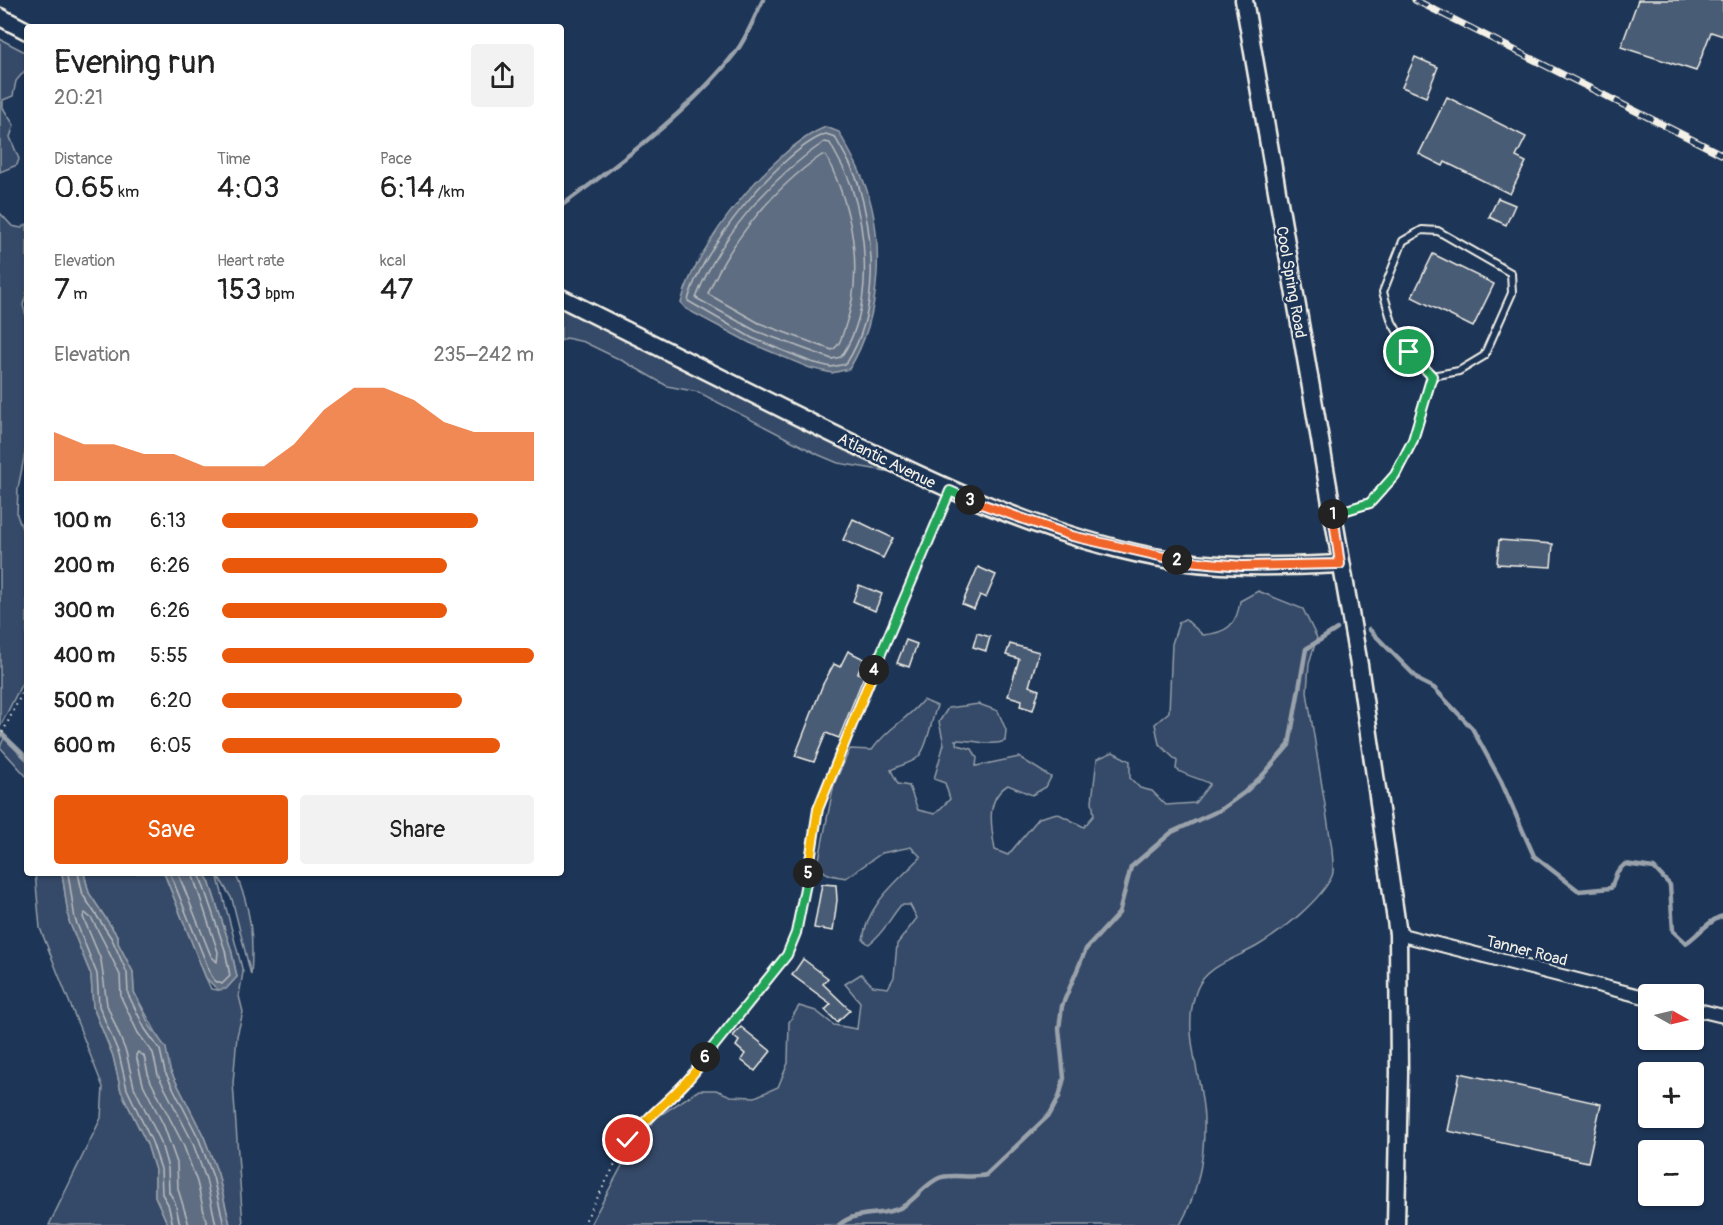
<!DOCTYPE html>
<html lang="en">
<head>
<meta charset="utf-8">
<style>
	:root { --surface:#fff; --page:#f2f2f2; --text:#222; --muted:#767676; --accent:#ea580c }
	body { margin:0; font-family:Pangolin,sans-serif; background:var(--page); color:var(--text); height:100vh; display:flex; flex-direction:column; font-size:22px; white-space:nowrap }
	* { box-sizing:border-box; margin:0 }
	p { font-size:20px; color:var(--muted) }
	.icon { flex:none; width:33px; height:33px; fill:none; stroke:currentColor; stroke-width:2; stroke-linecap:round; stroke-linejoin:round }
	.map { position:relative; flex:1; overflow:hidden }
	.panel { position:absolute; left:24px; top:24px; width:540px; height:852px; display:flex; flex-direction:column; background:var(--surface); border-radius:6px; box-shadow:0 2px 4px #0004 }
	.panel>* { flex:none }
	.needle { width:39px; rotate:98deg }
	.tools { position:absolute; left:1638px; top:984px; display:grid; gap:12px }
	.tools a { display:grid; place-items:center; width:66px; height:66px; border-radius:6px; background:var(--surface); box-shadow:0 2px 4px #0004; font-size:30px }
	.pin { position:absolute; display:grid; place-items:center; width:51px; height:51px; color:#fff; margin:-26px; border:3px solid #fff; border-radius:50%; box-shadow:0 2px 6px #0007 }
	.km { position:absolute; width:30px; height:30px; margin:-15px; border-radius:50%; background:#222; color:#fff; font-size:16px; line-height:30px; text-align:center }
	.round { display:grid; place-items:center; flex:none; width:63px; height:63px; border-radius:6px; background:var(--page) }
	.headline { display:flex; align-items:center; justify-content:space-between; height:102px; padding:0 30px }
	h1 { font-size:33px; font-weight:600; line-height:45px }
	.metrics { display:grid; grid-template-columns:repeat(3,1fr); gap:9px; height:102px; padding:6px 30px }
	.metrics div { display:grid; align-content:center }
	.metrics b { font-size:30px; font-weight:600 }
	.metrics small { font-size:16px; font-weight:400 }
	.metrics p { font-size:16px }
	.chart { height:168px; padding:12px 30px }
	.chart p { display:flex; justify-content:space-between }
	.chart svg { width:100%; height:108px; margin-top:6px; fill:var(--accent); opacity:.7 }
	.primary-button { display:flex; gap:12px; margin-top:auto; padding:12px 30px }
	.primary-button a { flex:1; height:69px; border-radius:6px; background:var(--accent); color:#fff; font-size:24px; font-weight:600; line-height:69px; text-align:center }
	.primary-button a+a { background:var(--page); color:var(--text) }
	ul { padding:0 30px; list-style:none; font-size:20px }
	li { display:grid; grid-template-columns:96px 72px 1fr; align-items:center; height:45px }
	li i { height:15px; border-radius:8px; background:var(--accent) }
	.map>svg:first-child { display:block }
</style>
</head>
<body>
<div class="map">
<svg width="1723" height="1225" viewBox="0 0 1723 1225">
	<rect width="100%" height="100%" fill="#1d3557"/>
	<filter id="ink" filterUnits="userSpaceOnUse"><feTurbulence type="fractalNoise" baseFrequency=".0167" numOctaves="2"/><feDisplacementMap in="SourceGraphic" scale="12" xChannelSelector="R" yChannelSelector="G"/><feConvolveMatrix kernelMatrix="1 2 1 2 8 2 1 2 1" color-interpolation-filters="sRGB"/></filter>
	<g filter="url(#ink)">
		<g fill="#354a67" stroke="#949ea8" stroke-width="1.5">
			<polygon points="0,39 27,53 27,68 16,81 13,96 3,100 3,108 14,125 10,137 19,159 17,165 0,172"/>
			<polygon points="0,213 12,226 21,228 27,224 27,291 23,305 27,319 27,443 18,488 17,515 27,542 27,673 0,727"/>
			<polygon points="561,308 892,472 838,463 819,455 698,392 667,386 625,362 584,342 566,338 561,341"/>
			<path d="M1258 591 1303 609 1317 638 1309 663 1307 692 1332 849C1332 857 1335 869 1332 876 1321 900 1281 932 1259 945 1238 958 1207 965 1197 989 1180 1032 1203 1076 1204 1120 1205 1158 1198 1193 1180 1225H590L631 1149 657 1117 699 1090H716L731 1096 755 1097 778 1087 788 1063 789 1022 799 1006 816 1011 834 1025 857 1029 860 1002 845 984 861 974 873 986 888 988 894 977 897 944 917 918 910 905H901C889 919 884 933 869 944L863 940C867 904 897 882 921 857L911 847 882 853 846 878C834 876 823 875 818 864L834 784 850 749 872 750C888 727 906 721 923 700L937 706C931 720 927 751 917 758 910 764 899 765 891 770L898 784 909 786 918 810 935 814 950 799 945 783 934 779 944 744 939 722 948 708 979 704 998 711 1006 730 1005 741C990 747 971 739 955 740L958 745 972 749 977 758 976 766 1019 757 1051 777 1046 787 1032 795 1008 785C985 799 991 826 995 850L1008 855 1039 818 1057 813 1084 827 1094 815 1092 801 1097 759 1113 752 1130 761V778L1140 788 1152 791 1166 805 1195 803 1210 784C1198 777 1187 777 1176 769L1177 761 1159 744 1155 724 1169 712 1172 644 1179 622 1185 619 1203 635C1227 633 1237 625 1240 601Z"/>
			<polygon points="4,738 27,761 27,777 0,747"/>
			<polygon points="35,873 62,873 69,921 91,975 93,1007 113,1056 121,1091 147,1144 155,1170 155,1196 168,1225 49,1225 101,1118 103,1087 40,928"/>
			<path d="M84 873H164L206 978 211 989 218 990 237 977 231 949 209 881 204 873H235C251 907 254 938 251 975L232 899 217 874 243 972 239 996 243 1012 237 1036 233 1083 243 1225H230L218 1174 204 1137 170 1070 158 1036 134 992 133 972 118 943V937L89 893Z"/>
		</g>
		<g fill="#5e6d82" stroke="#9aa2ab" stroke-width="1.5">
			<path d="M826 127 839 132C847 147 856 162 862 177 886 234 882 317 849 369L832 373 810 368 750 343 686 309 681 303C694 248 773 147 826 127Z"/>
			<polygon points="62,873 84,873 89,893 118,937 118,943 133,972 134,992 150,1026 166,1048 170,1070 204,1137 218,1174 230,1225 168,1225 155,1196 155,1170 147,1144 121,1091 113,1056 93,1007 91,975 69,921"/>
			<polygon points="164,873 204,873 209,881 231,949 237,977 226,989 218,990 206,978"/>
		</g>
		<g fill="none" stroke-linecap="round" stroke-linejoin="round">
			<g stroke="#b8bcbf" stroke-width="1.5">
				<path d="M826 134 835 137C843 152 853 167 858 183 875 240 880 312 846 364L831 367 811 362 752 338 688 301C698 254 780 150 826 134Z"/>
				<path d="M824 142 830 143C837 157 846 171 851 185 868 237 873 310 841 357L832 359 756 331 696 298C720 236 770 179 824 142Z"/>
				<path d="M822 155 826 156C852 207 865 271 845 327 842 336 840 346 832 350L759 323 708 294C729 242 776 186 822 155Z"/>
				<polyline points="68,873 75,919 97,974 99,1006 119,1054 127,1089 152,1142 161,1169 162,1194 168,1204 173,1225"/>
				<polyline points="78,873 83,895 112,939 127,973 128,994 145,1029 160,1050 165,1072 199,1139 213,1177 224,1225"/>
				<polyline points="170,873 211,975 215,981 222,984 230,976 225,950 199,873"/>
				<polyline points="178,873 211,956 217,962 218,952 192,873"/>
				<polyline points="180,1225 175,1202 169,1192 168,1168 160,1140 134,1087 126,1052 107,1005 101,960 83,917 85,913 92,919 104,942 120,975 121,997 138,1033 153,1053 158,1075 192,1141 206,1179 216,1225"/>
				<polyline points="189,1225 178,1189 177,1163 164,1126 143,1084 136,1055 138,1052 144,1056 149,1078 183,1144 197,1182 207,1225"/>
			</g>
			<g stroke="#9aa2ab" stroke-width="4.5">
				<path d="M561 206C620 163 690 111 735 53 747 38 754 17 763 0"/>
				<path d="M1369 629 1420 681 1434 688 1472 728 1501 781 1534 856 1579 891 1611 888 1617 872 1625 864 1654 868 1670 885 1673 931 1686 943C1698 935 1710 919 1723 916"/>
				<polyline points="0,732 27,758"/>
				<path d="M839 1225C857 1209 882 1218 902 1207 915 1200 925 1184 939 1178 950 1173 971 1179 986 1175L1050 1114 1059 1097 1064 1078 1059 1029 1062 1006 1086 949 1119 913 1131 867 1172 832 1220 810 1245 792 1263 775 1289 745 1306 649 1337 629"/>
			</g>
		</g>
		<g fill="#485b74" stroke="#f4f1e8" stroke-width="1.5">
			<polygon points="1638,0 1723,0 1723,36 1711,32 1696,71 1621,47"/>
			<polygon points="1415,57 1438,67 1426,97 1402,87"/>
			<polygon points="1447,97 1526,137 1516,157 1526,162 1510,194 1445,162 1443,166 1419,154"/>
			<polygon points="1498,198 1515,205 1506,225 1489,217"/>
			<polygon points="1433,254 1494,284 1473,327 1412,297"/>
			<polygon points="853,519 893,538 883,558 843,540"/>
			<polygon points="1499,540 1553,544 1551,567 1497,564"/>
			<polygon points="978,567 996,575 986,598 980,595 974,609 962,604"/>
			<polygon points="859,585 882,594 875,611 853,601"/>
			<polygon points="977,633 990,637 986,651 973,647"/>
			<polygon points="906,640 917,644 909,667 897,663"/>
			<polygon points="1010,644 1039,652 1029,686 1039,690 1033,710 1020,706 1022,700 1008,696 1019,659 1006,655"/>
			<polygon points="848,651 864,659 858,673 864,676 839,738 826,733 814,762 795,756 823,684 834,664 840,667"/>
			<polygon points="822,884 836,885 837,900 833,931 814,928"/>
			<polygon points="803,959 828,978 823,984 850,1010 837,1022 825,1010 831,1004 792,975"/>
			<polygon points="741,1027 771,1051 755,1071 741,1060 745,1054 736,1046 739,1041 733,1036"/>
			<polygon points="1460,1073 1601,1104 1588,1162 1448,1131"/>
		</g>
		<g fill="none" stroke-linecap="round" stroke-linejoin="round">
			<defs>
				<g id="service">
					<polygon points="1422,230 1438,231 1511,273 1512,293 1484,356 1459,371 1432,376 1409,352 1392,322 1383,292 1403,241"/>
					<polyline points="1335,514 1370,503 1395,475 1413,440 1432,376"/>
				</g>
				<g id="minor">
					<polyline points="1398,934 1648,998"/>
					<polyline points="1694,1009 1723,1016"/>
				</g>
				<g id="secondary">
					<polyline points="1244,0 1359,665 1398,934 1399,1073 1396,1225"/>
					<polyline points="0,17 27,31"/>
					<path d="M561 298C649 342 737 386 825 430 932 482 1037 534 1154 557 1216 569 1278 567 1340 564"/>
				</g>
			</defs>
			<use href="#service" stroke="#f4f1e8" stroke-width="10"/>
			<use href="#minor" stroke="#f4f1e8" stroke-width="16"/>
			<use href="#secondary" stroke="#f4f1e8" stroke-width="21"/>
			<g stroke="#f4f1e8" stroke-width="2" stroke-dasharray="1.5 4.5" stroke-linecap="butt">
				<polyline points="0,738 27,683"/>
				<polyline points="583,1225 628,1140 646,1119 686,1084 712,1047 787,955 803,910 818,809 823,792 945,503"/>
			</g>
			<use href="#service" stroke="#1d3557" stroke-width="6"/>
			<use href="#minor" stroke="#1d3557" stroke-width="12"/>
			<use href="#secondary" stroke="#1d3557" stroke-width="16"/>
			<defs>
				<polyline id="rail" points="1415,0 1723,155"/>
			</defs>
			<use href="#rail" stroke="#f4f1e8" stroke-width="7"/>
			<use href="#rail" stroke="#1d3557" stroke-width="4.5" stroke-dasharray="14" stroke-linecap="butt"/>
		</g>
	</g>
	<g fill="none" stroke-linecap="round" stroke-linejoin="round" filter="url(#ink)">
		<defs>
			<polyline id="split-1" points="1333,514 1370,503 1395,475 1413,440 1432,376 1409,352"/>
			<polyline id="split-2" points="1177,560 1242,566 1340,564 1333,514"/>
			<polyline id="split-3" points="970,500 1072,536 1177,560"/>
			<polyline id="split-4" points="874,670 950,491 970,500"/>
			<polyline id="split-5" points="808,873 818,809 874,670"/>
			<polyline id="split-6" points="705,1057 787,955 796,933 808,873"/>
			<path id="split-7" d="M628 1140C652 1111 685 1090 705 1057"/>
		</defs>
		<use href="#split-1" stroke="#fff" stroke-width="12"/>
		<use href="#split-2" stroke="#fff" stroke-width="12"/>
		<use href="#split-3" stroke="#fff" stroke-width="12"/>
		<use href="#split-4" stroke="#fff" stroke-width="12"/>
		<use href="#split-5" stroke="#fff" stroke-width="12"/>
		<use href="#split-6" stroke="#fff" stroke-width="12"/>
		<use href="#split-7" stroke="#fff" stroke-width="12"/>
		<use href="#split-1" stroke="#22a559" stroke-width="8"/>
		<use href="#split-2" stroke="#f0652b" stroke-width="8"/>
		<use href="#split-3" stroke="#f0652b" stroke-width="8"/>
		<use href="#split-4" stroke="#22a559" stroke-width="8"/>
		<use href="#split-5" stroke="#f5b400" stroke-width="8"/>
		<use href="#split-6" stroke="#22a559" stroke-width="8"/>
		<use href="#split-7" stroke="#f5b400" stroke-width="8"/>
	</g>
	<g text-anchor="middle" stroke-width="5" stroke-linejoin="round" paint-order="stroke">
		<g font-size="16" fill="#f4f1e8" stroke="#1d3557">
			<text transform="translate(1292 282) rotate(80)" y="6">Cool Spring Road</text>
			<text transform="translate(887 460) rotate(26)" y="6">Atlantic Avenue</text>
			<text transform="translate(1527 950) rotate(14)" y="6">Tanner Road</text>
		</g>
	</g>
</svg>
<div class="tools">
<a><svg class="needle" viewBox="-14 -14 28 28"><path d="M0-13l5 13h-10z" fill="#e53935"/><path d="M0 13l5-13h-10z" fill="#767676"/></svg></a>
<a>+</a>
<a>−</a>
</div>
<div class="pin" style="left:1409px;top:352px;background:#1e9e55"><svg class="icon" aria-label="arrive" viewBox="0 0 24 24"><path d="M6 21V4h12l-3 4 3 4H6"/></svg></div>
<div class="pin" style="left:628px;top:1140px;background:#d93025"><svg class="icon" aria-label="check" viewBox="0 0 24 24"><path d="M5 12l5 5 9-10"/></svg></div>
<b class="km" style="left:1333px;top:514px">1</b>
<b class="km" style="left:1177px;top:560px">2</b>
<b class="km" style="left:970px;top:500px">3</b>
<b class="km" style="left:874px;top:670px">4</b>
<b class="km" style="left:808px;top:873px">5</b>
<b class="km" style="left:705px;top:1057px">6</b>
<section class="panel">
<div class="headline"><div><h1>Evening run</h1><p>20:21</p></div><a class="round"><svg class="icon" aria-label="share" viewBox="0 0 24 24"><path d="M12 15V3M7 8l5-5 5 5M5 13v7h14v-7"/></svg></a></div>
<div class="metrics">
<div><p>Distance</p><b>0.65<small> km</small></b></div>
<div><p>Time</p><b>4:03</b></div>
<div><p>Pace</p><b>6:14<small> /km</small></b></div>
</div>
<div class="metrics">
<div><p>Elevation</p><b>7<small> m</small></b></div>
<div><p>Heart rate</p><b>153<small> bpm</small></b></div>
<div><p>kcal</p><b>47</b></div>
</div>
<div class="chart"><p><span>Elevation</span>235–242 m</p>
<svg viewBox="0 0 160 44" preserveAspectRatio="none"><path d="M0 44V24L10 29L20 29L30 33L40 33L50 38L60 38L70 38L80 29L90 15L100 6L110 6L120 11L130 20L140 24L150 24L160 24V44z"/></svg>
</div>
<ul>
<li><b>100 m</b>6:13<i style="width:82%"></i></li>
<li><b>200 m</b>6:26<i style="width:72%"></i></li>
<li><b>300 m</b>6:26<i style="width:72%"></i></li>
<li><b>400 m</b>5:55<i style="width:100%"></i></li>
<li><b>500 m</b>6:20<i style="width:77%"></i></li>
<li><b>600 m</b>6:05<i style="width:89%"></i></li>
</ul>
<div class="primary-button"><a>Save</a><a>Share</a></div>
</section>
</div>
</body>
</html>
